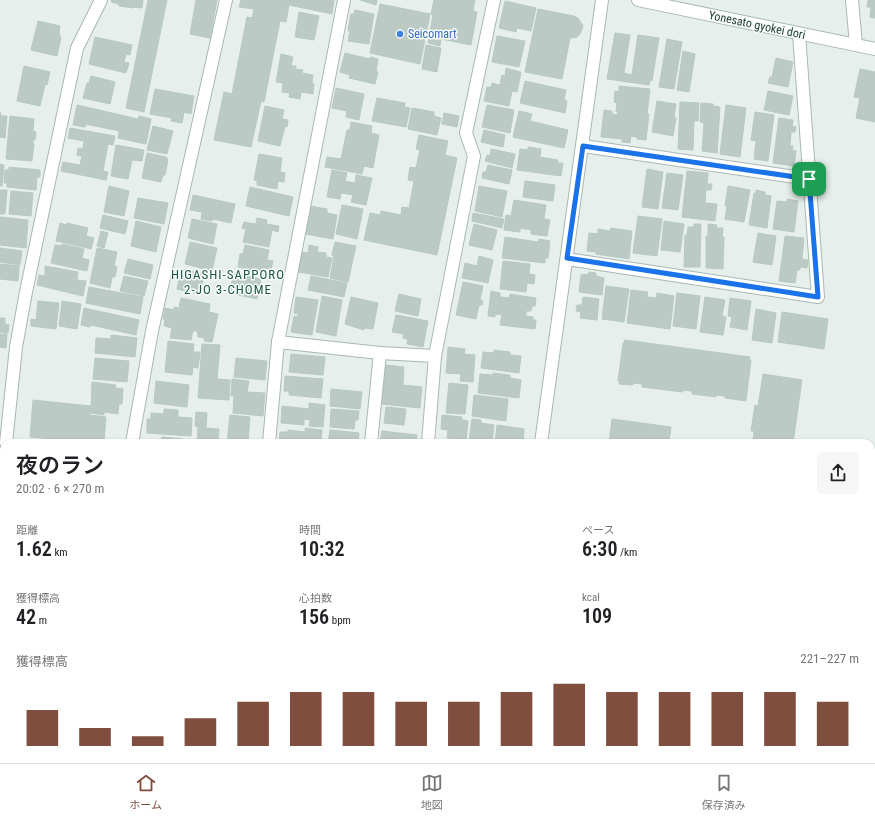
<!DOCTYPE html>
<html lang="ja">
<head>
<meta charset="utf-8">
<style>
	:root { --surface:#fff; --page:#f6f6f6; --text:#202124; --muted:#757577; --line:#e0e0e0; --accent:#7f4e3f }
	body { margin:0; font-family:"Roboto Condensed","Noto Sans JP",sans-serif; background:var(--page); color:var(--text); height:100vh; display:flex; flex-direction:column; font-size:15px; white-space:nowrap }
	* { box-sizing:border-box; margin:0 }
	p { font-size:13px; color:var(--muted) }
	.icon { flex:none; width:22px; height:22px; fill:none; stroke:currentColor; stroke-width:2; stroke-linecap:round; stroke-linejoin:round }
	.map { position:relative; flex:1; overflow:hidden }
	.drawer { position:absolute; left:0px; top:439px; width:875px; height:324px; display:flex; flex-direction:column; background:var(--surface); border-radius:12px 12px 0 0; box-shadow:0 1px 3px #0004 }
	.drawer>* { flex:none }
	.pin { position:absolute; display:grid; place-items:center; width:34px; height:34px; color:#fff; margin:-17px; border-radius:8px; box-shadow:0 2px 6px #0006 }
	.round { display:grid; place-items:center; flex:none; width:42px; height:42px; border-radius:6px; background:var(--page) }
	.headline { display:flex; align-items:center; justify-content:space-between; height:68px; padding:0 16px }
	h1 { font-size:22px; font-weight:600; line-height:30px }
	.figures { display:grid; grid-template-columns:repeat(3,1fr); gap:6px; height:68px; padding:4px 16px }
	.figures div { display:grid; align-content:center }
	.figures b { font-size:20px; font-weight:600 }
	.figures small { font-size:11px; font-weight:400 }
	.figures p { font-size:11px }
	.chart { height:112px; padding:8px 16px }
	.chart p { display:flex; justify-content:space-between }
	.chart svg { width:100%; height:72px; margin-top:4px; stroke:var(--accent); stroke-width:6 }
	.tabs { display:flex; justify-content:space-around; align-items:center; height:56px; border-top:1px solid var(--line); background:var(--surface); font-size:11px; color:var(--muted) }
	.tabs a { display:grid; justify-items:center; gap:2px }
	.tabs .active { color:var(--accent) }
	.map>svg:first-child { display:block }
</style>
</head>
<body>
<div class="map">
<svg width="875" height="763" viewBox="0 0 875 763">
	<rect width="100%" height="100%" fill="#e6efeb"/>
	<g fill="#bbcac4" stroke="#b8c9c2">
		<polygon points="112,0 143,0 142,8 134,7 133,8 119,6 119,4 111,2"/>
		<polygon points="148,0 167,0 144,112 126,108"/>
		<polygon points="196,0 217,0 210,38 190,34"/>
		<polygon points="241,0 334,0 332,14 289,5 286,22 280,21 264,102 261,101 251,147 214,140 224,92 232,94 247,17 252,18 254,9 239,7"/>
		<polygon points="360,0 377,0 376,5"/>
		<polygon points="434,0 475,0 473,11 477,12 471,45 441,39 440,46 428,43 433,15 431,14"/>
		<polygon points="868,0 875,0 875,18 870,17 871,7 867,7"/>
		<polygon points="505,1 536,8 531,31 517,28 516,32 499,28"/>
		<polygon points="380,4 430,14 420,64 370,53"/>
		<polygon points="538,9 574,16 578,18 583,26 580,34 577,37 570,38 562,79 525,72"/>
		<polygon points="355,10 374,14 369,44 348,41 350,31 348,31 351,14 354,14"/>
		<polygon points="299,12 319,16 314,40 295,37"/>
		<polygon points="38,21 60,26 59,34 61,38 57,56 31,50"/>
		<polygon points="615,33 630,35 624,73 632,75 638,35 659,38 652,81 650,80 649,85 607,79"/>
		<polygon points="497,36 525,41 519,67 492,62"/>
		<polygon points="95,37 132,45 130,55 126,54 124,62 129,63 126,73 89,64"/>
		<polygon points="667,39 682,42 674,89 659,87"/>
		<polygon points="426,45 441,48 437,72 422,69"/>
		<polygon points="683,51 695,54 689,92 677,90"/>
		<polygon points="345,53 370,59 370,57 378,59 376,71 378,72 375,84 349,78 350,75 340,72"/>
		<polygon points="281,54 293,57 291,66 296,66 295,69 303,70 302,73 313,75 312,83 314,84 313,94 301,92 300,99 289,97 290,93 282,92 283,83 276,82"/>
		<polygon points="776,58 793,62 788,87 768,83 770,77 772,77"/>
		<polygon points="24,66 50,72 47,85 45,84 40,106 17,101"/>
		<polygon points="506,68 521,72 517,92 512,91 509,106 484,101 487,87 491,87 492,83 500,85 502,75 505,76"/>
		<polygon points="860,69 875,72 875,122 856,118 860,98 854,97"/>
		<polygon points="91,76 115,82 110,104 83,98 87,83 89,83"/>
		<polygon points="525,81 566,90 564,100 567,101 565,113 520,103"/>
		<polygon points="619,86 650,89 647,114 649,114 646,140 637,139 637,137 631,136 630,143 622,142 622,139 601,137 604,110 612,111 612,114 618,115 618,112 616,112 617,103 614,102 615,91 619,92"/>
		<polygon points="336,88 364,94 359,120 346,117 347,111 332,108"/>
		<polygon points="155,89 194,96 191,114 184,112 182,123 171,121 172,118 150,114"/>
		<polygon points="768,91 793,96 789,115 764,110"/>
		<polygon points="377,98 405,103 404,107 410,108 406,127 372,121"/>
		<polygon points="657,101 676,104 674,118 676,118 673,136 652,132"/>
		<polygon points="680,102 699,103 698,121 694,121 693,150 678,149"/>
		<polygon points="701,103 713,104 713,106 720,107 717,153 702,151 704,123 700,122"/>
		<polygon points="77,105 138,119 139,116 151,119 146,144 118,138 119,131 86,124 85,127 73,125"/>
		<polygon points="487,105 514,110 510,133 482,127"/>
		<polygon points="726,105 746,108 740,157 720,154"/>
		<polygon points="265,106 284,110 282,119 288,120 287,127 285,126 280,146 258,141"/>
		<polygon points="412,108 434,112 434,116 441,118 437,135 408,129"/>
		<polygon points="519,111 532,114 530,121 568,130 564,148 513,137"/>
		<polygon points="0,112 1,116 7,116 5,138 0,137"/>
		<polygon points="755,112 774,115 768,161 754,159 756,141 751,140"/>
		<polygon points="444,113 459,116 457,127 442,124"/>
		<polygon points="10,116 34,119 33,131 36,132 35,140 33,140 33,144 34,144 32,161 6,159"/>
		<polygon points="779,118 793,120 792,126 796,127 795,132 791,132 790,146 793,146 792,150 796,151 794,166 773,163"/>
		<polygon points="351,122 372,126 371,133 379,135 373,168 364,166 362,174 325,167 327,157 341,159 347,130 350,130"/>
		<polygon points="153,126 173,131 167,154 147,150"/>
		<polygon points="70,128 115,136 113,145 108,144 103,171 108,172 106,180 61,171 63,162 80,165 82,156 77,155 78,148 83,149 84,141 68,138"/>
		<polygon points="484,130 505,135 503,147 481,142"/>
		<polygon points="419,135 448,141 445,155 457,158 437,255 364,240 370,213 380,215 381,211 401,215 402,207 409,208 414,181 408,180 410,167 416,168 420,150 416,149"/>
		<polygon points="116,145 144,150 142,161 132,160 128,179 111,176"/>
		<polygon points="528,147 541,149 540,157 558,160 557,163 563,163 561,176 517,170 520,149 528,150"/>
		<polygon points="491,149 515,154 512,168 485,161 487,155 490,156"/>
		<polygon points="147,153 166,157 168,160 165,175 163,175 161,182 142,178"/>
		<polygon points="259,154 282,158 280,172 285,173 284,182 278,181 277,189 257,185 257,181 254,180"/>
		<polygon points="0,164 4,165 2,186 0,186"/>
		<polygon points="488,165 512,170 509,184 482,178 483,172 486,172"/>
		<polygon points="9,167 40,170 40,177 37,177 36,190 7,187 7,183 4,183 5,170 9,170"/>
		<polygon points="647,169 663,172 658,209 642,207"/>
		<polygon points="332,170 347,173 345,181 355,183 356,175 372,178 366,205 351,202 353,195 341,193 340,199 327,197"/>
		<polygon points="687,171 708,173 707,184 712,184 711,190 706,190 705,203 717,204 715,221 682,217"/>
		<polygon points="667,173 683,175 678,210 662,208"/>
		<polygon points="525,181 555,185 553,201 523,197"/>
		<polygon points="109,186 129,191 124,216 104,212"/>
		<polygon points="479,186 507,191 502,217 475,211"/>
		<polygon points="728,186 750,190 744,222 725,219 727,206 725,206"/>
		<polygon points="250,187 293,197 289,216 246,206"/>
		<polygon points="0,190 7,190 5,214 0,214"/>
		<polygon points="756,190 765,192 765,195 771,196 767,228 749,225 754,193 756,193"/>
		<polygon points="11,191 33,193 31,216 9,214"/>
		<polygon points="193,195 235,204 231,223 213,219 212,221 201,219 202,212 190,210"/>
		<polygon points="138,198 168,203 164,224 134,218"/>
		<polygon points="787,199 798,201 794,232 773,229 777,201 787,202"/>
		<polygon points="514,200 546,205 544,219 550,220 547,236 531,234 531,230 520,228 520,232 504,230 506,215 511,216"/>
		<polygon points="342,205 363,209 357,239 336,234"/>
		<polygon points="310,206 327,209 327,213 337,215 333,239 305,234"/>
		<polygon points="473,213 504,219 502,228 472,221"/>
		<polygon points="103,215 128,221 125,234 100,228"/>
		<polygon points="638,216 662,219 657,256 633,253"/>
		<polygon points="0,217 28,220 26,248 0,245"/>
		<polygon points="257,218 267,220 266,224 279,226 278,232 272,230 269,247 243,242 246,229 242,228 244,222 256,224"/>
		<polygon points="192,219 217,224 213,244 188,238"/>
		<polygon points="136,221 161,227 156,252 131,246"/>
		<polygon points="664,221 684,224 680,252 661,250"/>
		<polygon points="60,223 66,225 67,223 88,228 86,236 94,238 91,249 56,241"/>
		<polygon points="474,224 497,230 492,250 469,245"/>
		<polygon points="694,224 701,224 700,267 684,267 685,235 687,235 688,227 694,227"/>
		<polygon points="708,224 717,225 716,228 723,228 722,237 724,237 723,269 706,268 706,236 708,236"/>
		<polygon points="611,228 632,231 629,259 596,254 596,252 587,251 589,233 598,234 598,229 610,231"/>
		<polygon points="101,231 108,233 104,248 97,246"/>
		<polygon points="758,233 776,236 772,265 753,262"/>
		<polygon points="785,236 804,238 802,259 808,260 807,268 800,267 800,270 797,270 795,283 779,281"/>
		<polygon points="505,237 538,242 539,239 550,241 548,258 545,258 545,263 502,258"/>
		<polygon points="190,242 217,248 212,271 185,264"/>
		<polygon points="335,242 356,246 348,282 330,278 334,256 332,255"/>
		<polygon points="62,244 84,249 82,258 89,260 87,271 51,263 55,245 62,246"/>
		<polygon points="245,245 269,250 267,260 273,261 271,269 265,268 264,272 238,267 240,254 243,254"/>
		<polygon points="309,245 318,247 317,252 326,253 326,257 332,258 328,277 298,272 302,252 308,253"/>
		<polygon points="0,248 22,251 20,265 0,262"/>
		<polygon points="97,248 117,252 114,266 117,267 115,277 112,277 110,288 90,283"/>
		<polygon points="479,256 493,260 488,283 462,278 465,263 477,266"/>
		<polygon points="128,259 153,265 150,279 124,273"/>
		<polygon points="503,261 530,264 529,274 535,275 534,284 527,283 526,292 500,289"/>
		<polygon points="0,264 19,266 18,281 0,279"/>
		<polygon points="45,266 78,272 77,280 86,281 83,296 37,285 39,275 45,276"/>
		<polygon points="181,269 204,274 200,294 177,289"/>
		<polygon points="589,272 596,273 596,276 604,278 602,295 579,292 581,275 589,274"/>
		<polygon points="234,273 261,279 257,299 229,293"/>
		<polygon points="124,276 148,281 144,296 120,291"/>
		<polygon points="311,276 347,283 344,297 308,290"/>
		<polygon points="463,282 483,286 480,300 483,301 482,305 479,305 476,319 456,315"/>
		<polygon points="606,286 629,289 624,322 602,319"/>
		<polygon points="89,287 143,297 140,314 86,303"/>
		<polygon points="631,290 648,292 647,297 656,298 657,293 674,296 670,329 627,323"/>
		<polygon points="491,291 500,293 500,297 509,298 510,294 536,298 535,306 532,306 531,311 526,311 526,316 533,317 533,320 536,320 535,329 500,325 502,315 495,314 495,317 488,316"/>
		<polygon points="677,293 700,296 696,329 673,326"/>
		<polygon points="399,294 421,299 418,316 395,311"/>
		<polygon points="322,296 342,300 336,336 316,332"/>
		<polygon points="296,297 318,300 312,335 291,332 294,316 298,317 298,314 294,313"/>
		<polygon points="351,297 378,303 373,329 364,328 364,330 345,324"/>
		<polygon points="583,297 599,299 597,320 580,318 581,312 576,311 577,305 582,305"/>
		<polygon points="705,297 725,300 722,316 726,317 723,335 700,332"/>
		<polygon points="181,298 210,304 209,312 218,314 212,342 204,341 205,338 198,337 197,331 193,331 191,340 170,338 172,328 164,326 165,319 163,319 165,308 174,310 174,307 179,308"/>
		<polygon points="730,298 751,301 747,330 730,327 732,317 728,316"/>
		<polygon points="38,301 59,303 56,329 31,326 31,319 36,320"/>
		<polygon points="62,301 81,304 77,329 59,326"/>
		<polygon points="84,308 139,320 136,335 91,325 90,327 81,325"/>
		<polygon points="756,309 776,313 772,343 752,340"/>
		<polygon points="782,312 828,319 824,349 778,342"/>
		<polygon points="396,315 428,321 423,347 407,344 408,339 403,338 404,334 392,332"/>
		<polygon points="0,318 5,318 5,324 9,325 8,333 0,332"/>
		<polygon points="0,334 7,334 6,348 0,347"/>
		<polygon points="111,335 137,338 135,357 95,353 96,338 111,339"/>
		<polygon points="625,340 750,357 749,360 751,360 746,401 725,398 725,396 716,395 716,397 692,394 692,391 683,390 683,392 642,387 642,384 633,383 633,385 619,384 620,381 618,381 623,343 624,343"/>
		<polygon points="168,341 194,344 193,352 200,352 198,368 193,367 192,375 165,372"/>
		<polygon points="202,344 220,345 217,379 230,380 229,400 198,398"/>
		<polygon points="448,347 465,349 464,354 475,355 473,382 460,381 461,374 446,373"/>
		<polygon points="494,350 510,352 510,355 521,356 519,373 481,368 483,352 494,353"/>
		<polygon points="291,354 325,357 323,375 289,372"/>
		<polygon points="95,358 129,361 127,382 93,379"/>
		<polygon points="236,358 267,361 265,380 234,377"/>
		<polygon points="386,365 404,367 403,385 422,387 420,408 382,404"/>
		<polygon points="493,373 510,375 510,378 521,380 519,398 478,393 480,374 493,375"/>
		<polygon points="763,374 802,380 793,443 750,443 750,441 753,441 754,431 751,431 755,405 758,406"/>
		<polygon points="285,376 323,379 321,398 289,395 289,391 284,391"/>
		<polygon points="232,379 249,381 247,392 265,393 263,416 233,413 234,396 231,396"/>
		<polygon points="156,381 189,385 187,407 154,403"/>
		<polygon points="92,382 116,385 115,388 123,389 122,404 119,404 118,414 104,412 104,415 91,413"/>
		<polygon points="449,383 468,385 465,414 446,413"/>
		<polygon points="331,389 362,392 360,409 330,406"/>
		<polygon points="474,395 508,399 506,421 472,416"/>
		<polygon points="33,400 91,406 90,415 106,417 104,443 30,437"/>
		<polygon points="309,403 325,405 323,427 309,426 310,420 304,419 304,425 281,423 282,406 309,409"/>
		<polygon points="386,407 406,409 404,425 384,423"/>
		<polygon points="164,409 178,410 178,417 192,418 191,436 147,433 147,419 151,419 151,413 164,414"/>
		<polygon points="331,409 359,411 358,420 355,420 354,429 330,427"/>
		<polygon points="196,412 207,413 206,428 219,429 218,443 197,443 198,427 195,426"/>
		<polygon points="230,415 250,417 248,443 227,443"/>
		<polygon points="442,415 462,417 462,420 468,421 466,440 447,438 448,430 441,429"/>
		<polygon points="472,419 481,420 481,423 494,425 492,443 469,441"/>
		<polygon points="612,419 671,427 669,443 609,443"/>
		<polygon points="497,425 524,429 523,443 495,443"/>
		<polygon points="305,428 322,430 321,442 279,443 280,432 288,432 288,430 305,432"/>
		<polygon points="330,430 359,433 358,443 328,443"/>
		<polygon points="382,431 417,435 416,443 380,443"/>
		<polygon points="162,437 183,439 182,443 161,443"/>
		<polygon points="0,670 4,670 4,691 0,690"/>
		<polygon points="0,693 4,694 4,724 0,723"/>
		<polygon points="0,728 4,728 4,751 2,751 1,755"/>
		<polygon points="35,759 63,759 63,763"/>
		<polygon points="72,759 125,759 124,763 72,763"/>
		<polygon points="211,759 240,759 239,763 214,763 214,760"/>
		<polygon points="264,759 292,759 292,763 263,763"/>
		<polygon points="341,759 433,759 432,763 341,763"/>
		<polygon points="602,759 673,759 673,763 601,763"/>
	</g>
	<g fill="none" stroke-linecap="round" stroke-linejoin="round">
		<defs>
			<g id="minor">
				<polyline points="638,0 875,49"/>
				<polyline points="852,0 856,45"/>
				<polyline points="583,146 809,179"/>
				<polyline points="567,259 818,297 799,34"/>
				<polyline points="278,342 380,353 435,356"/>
				<polyline points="6,443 16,347 26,292 77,48 101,0"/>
				<polyline points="132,443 152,331 226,0"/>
				<polyline points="269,443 278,342 344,0"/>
				<polyline points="371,443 380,353"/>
				<polyline points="428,443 435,356 474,156 466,133 494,0"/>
				<polyline points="541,443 602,0"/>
				<polyline points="0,501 4,460"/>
				<polyline points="0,647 4,647"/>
				<polyline points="849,759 875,762"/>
				<polyline points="21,763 22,759"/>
				<polyline points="141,763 141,759"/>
				<polyline points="255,763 256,759"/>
				<polyline points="498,763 498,759"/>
			</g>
		</defs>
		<use href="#minor" stroke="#a8b8b2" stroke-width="14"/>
		<use href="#minor" stroke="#fff" stroke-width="12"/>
	</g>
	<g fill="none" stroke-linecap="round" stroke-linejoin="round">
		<defs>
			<polygon id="route" points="583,146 809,179 818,297 567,258"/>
		</defs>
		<use href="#route" stroke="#fff" stroke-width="8"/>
		<use href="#route" stroke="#1a73e8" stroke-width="5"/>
	</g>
	<circle fill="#3f7fe0" stroke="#f7fbf9" stroke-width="1.5" cx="400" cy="34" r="4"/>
	<g text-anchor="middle" stroke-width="3" stroke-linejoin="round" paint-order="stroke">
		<g font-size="12" fill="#24423a" stroke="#f7fbf9">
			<text transform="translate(757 25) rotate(12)" y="4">Yonesato gyokei dori</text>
		</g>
		<g font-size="12" fill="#366cbe" stroke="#f7fbf9" text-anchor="start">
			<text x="408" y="38">Seicomart</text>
		</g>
		<g font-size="13" letter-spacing="1" fill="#1f5548" stroke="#f7fbf9">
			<text x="228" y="279">HIGASHI-SAPPORO<tspan x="228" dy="15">2-JO 3-CHOME</tspan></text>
		</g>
	</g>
</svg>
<div class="pin" style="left:809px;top:179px;background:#1e9e55"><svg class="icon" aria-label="arrive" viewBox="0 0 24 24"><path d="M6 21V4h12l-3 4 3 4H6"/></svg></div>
<section class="drawer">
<div class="headline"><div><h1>夜のラン</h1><p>20:02 · 6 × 270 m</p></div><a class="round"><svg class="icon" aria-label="share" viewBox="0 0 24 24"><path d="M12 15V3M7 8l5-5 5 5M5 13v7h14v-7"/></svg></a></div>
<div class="figures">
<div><p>距離</p><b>1.62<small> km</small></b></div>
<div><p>時間</p><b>10:32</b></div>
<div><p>ペース</p><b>6:30<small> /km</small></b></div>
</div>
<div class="figures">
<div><p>獲得標高</p><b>42<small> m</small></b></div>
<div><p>心拍数</p><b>156<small> bpm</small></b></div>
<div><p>kcal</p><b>109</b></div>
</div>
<div class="chart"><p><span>獲得標高</span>221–227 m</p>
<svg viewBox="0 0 160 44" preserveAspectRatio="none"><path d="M5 44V22M15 44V33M25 44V38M35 44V27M45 44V17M55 44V11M65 44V11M75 44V17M85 44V17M95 44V11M105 44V6M115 44V11M125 44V11M135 44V11M145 44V11M155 44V17"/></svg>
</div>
</section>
</div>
<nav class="tabs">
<a class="active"><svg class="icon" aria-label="home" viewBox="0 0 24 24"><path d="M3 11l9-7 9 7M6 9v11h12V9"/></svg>ホーム</a>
<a><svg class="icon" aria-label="map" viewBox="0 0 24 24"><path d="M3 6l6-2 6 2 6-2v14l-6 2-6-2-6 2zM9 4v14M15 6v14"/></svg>地図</a>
<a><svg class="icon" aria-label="saved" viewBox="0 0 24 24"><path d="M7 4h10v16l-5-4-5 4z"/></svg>保存済み</a>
</nav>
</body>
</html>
